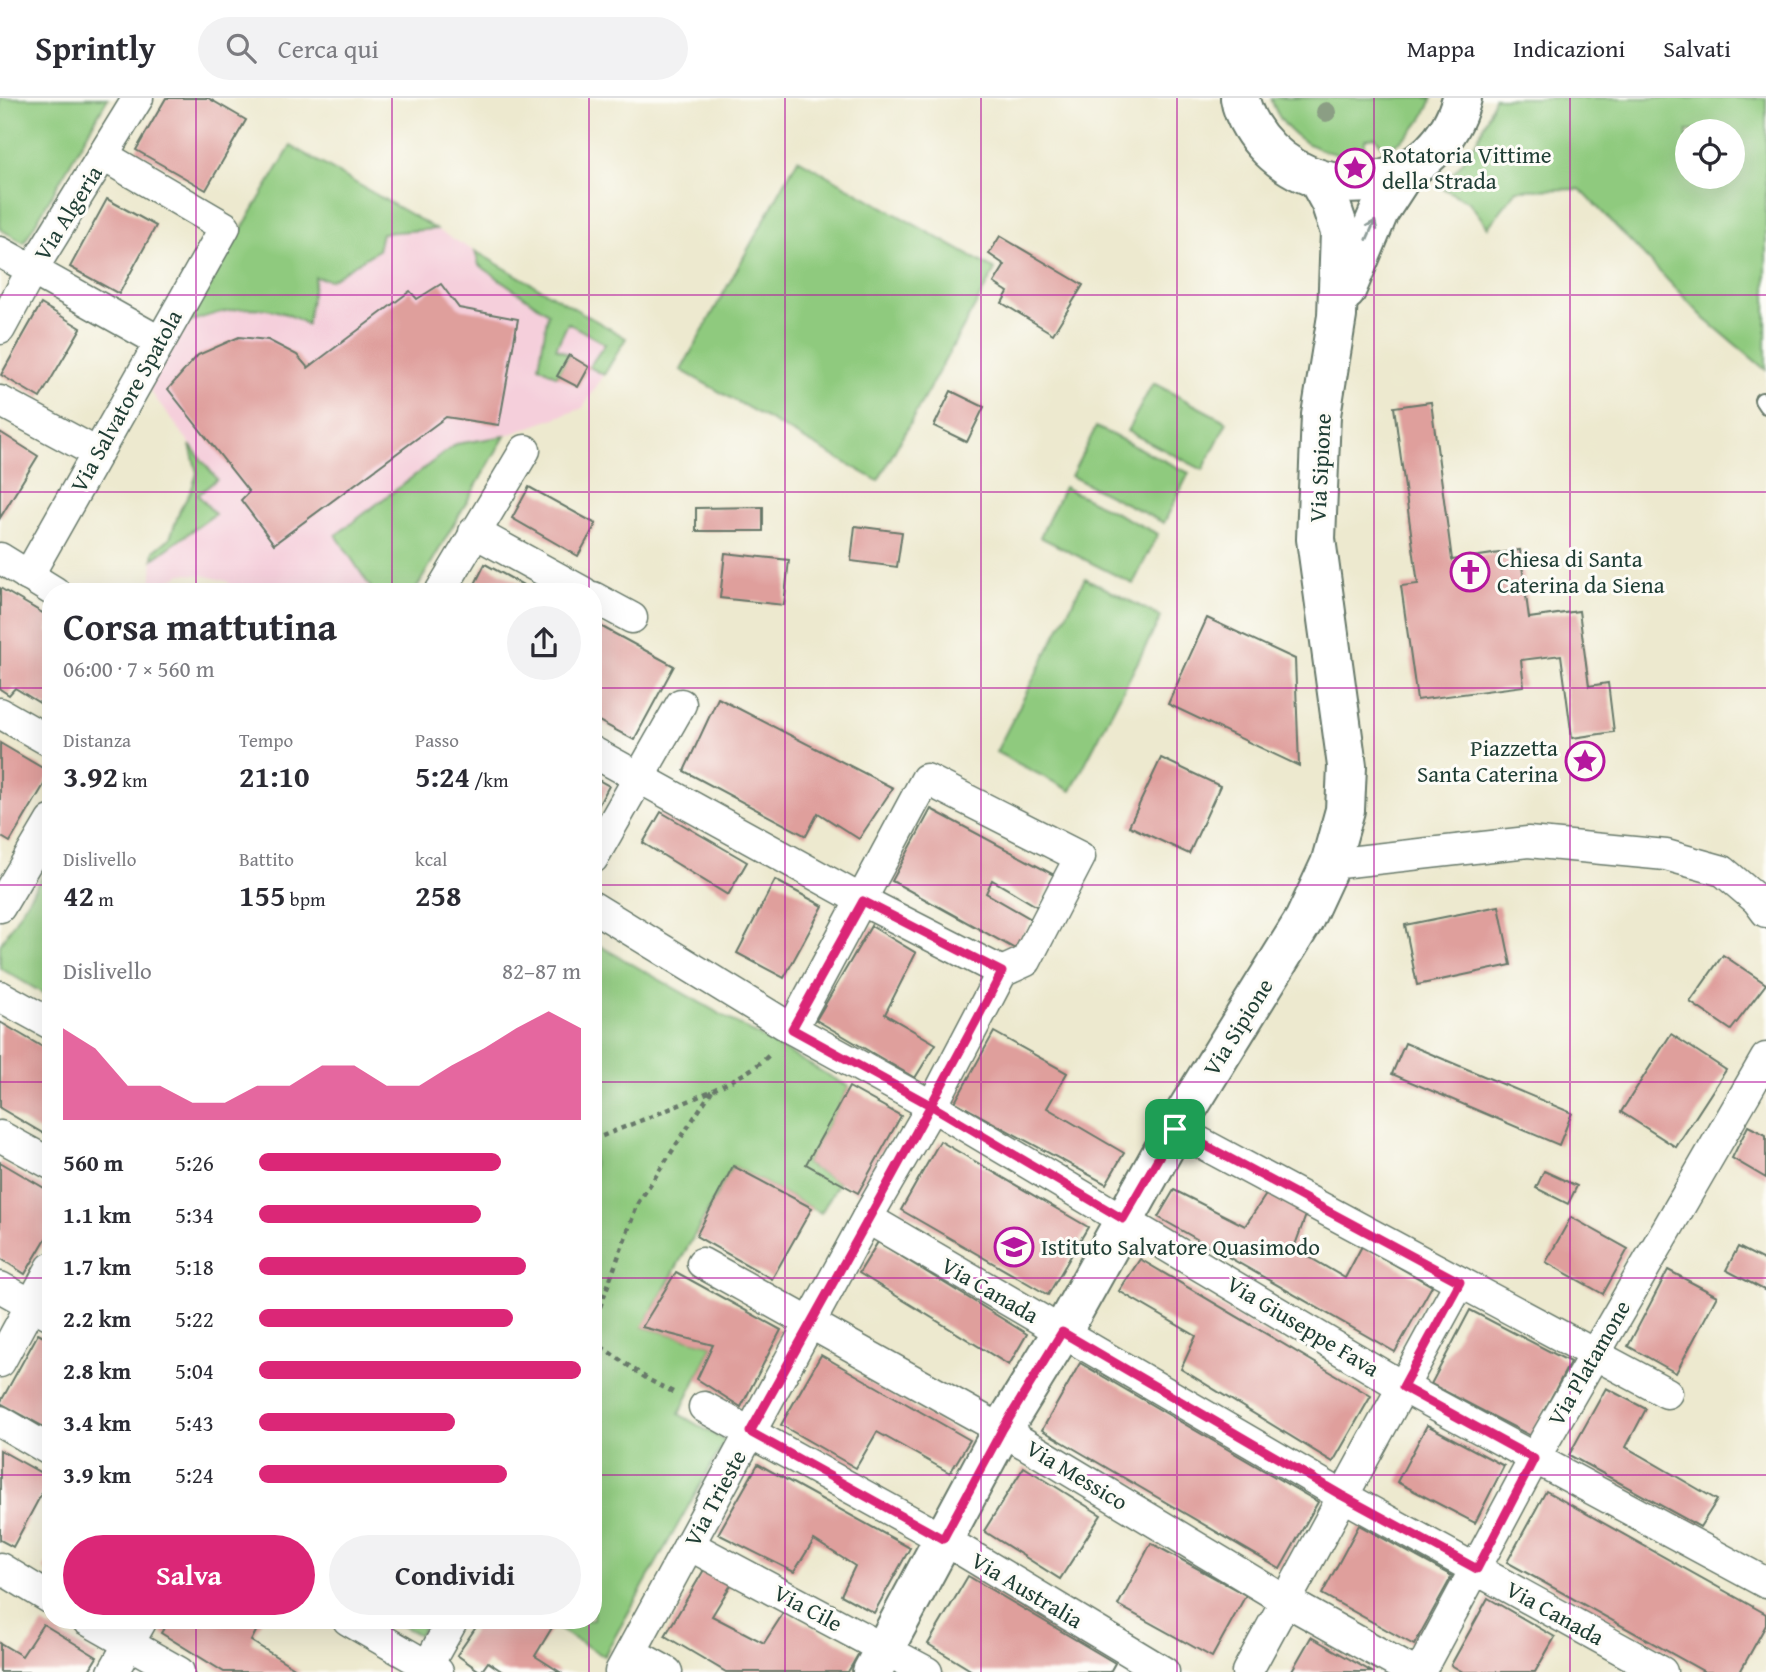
<!DOCTYPE html>
<html lang="it">
<head>
<meta charset="utf-8">
<style>
	:root { --surface:#fff; --page:#f2f2f3; --text:#2b2b33; --muted:#7c7c81; --line:#e1e1e2; --accent:#db2777 }
	body { margin:0; font-family:"Gentium Book Plus",serif; background:var(--page); color:var(--text); height:100vh; display:flex; flex-direction:column; font-size:26px; white-space:nowrap }
	* { box-sizing:border-box; margin:0 }
	p { font-size:23px; color:var(--muted) }
	.icon { flex:none; width:38px; height:38px; fill:none; stroke:currentColor; stroke-width:2; stroke-linecap:round; stroke-linejoin:round }
	.map { position:relative; flex:1; overflow:hidden }
	.drawer { position:absolute; left:42px; top:485px; width:560px; height:1046px; display:flex; flex-direction:column; background:var(--surface); border-radius:28px; box-shadow:0 7px 28px #0002 }
	.drawer>* { flex:none }
	.controls { position:absolute; left:1675px; top:21px; display:grid; gap:14px }
	.controls a { display:grid; place-items:center; width:70px; height:70px; border-radius:50%; background:var(--surface); box-shadow:0 7px 28px #0002; font-size:35px }
	.pin { position:absolute; display:grid; place-items:center; width:60px; height:60px; color:#fff; margin:-30px; border-radius:14px; box-shadow:0 4px 10px #0006 }
	.round { display:grid; place-items:center; flex:none; width:74px; height:74px; border-radius:37px; background:var(--page) }
	.overview { display:flex; align-items:center; justify-content:space-between; height:119px; padding:0 21px }
	h1 { font-size:38px; font-weight:700; line-height:52px }
	.figures { display:grid; grid-template-columns:repeat(3,1fr); gap:10px; height:119px; padding:7px 21px }
	.figures div { display:grid; align-content:center }
	.figures b { font-size:30px; font-weight:700 }
	.figures small { font-size:19px; font-weight:400 }
	.figures p { font-size:19px }
	.chart { height:196px; padding:14px 21px }
	.chart p { display:flex; justify-content:space-between }
	.chart svg { width:100%; height:126px; margin-top:7px; fill:var(--accent); opacity:.7 }
	.action { display:flex; gap:14px; margin-top:auto; padding:14px 21px }
	.action a { flex:1; height:80px; border-radius:42px; background:var(--accent); color:#fff; font-size:28px; font-weight:700; line-height:80px; text-align:center }
	.action a+a { background:var(--page); color:var(--text) }
	ul { padding:0 21px; list-style:none; font-size:23px }
	li { display:grid; grid-template-columns:112px 84px 1fr; align-items:center; height:52px }
	li i { height:18px; border-radius:9px; background:var(--accent) }
	header { display:flex; align-items:center; gap:42px; box-sizing:border-box; height:98px; padding:0 35px; background:var(--surface); border-bottom:2px solid var(--line) }
	header strong { font-size:33px }
	nav { display:flex; gap:38px; margin-inline-start:auto; font-size:24px }
	.search { width:490px; height:63px; background:var(--page); display:flex; align-items:center; gap:18px; box-sizing:border-box; padding:0 24px; border-radius:38px; color:var(--muted); font-size:26px }
	.map>svg:first-child { display:block }
</style>
</head>
<body>
<header>
<strong>Sprintly</strong>
<div class="search"><svg class="icon" aria-label="search" viewBox="0 0 24 24"><circle cx="10" cy="10" r="6"/><path d="M15 15l6 6"/></svg>Cerca qui</div>
<nav><a>Mappa</a><a>Indicazioni</a><a>Salvati</a></nav>
</header>
<div class="map">
<svg width="1766" height="1574" viewBox="0 0 1766 1574">
	<rect width="100%" height="100%" fill="#fdfcf7"/>
	<filter id="ink" filterUnits="userSpaceOnUse"><feTurbulence type="fractalNoise" baseFrequency=".0143" numOctaves="2"/><feDisplacementMap in="SourceGraphic" scale="14" xChannelSelector="R" yChannelSelector="G"/><feConvolveMatrix kernelMatrix="1 2 1 2 8 2 1 2 1" color-interpolation-filters="sRGB"/></filter>
	<filter id="wash" filterUnits="userSpaceOnUse"><feTurbulence type="fractalNoise" baseFrequency=".00686" numOctaves="4" result="noise"/><feDisplacementMap in="SourceGraphic" scale="28" xChannelSelector="R" yChannelSelector="G"/><feGaussianBlur stdDeviation="1.57" result="paint"/><feColorMatrix in="noise" values="0 0 0 0 0 0 0 0 0 0 0 0 0 0 0 0 0 1.4 0 .05"/><feComposite in="paint" operator="in"/></filter>
	<g filter="url(#wash)">
		<rect width="100%" height="100%" fill="#ede9cf"/>
		<polygon fill="#f5cfdb" points="291,48 626,240 583,310 505,338 415,493 239,493 226,483 203,477 182,476 151,491 153,461 214,416 198,397 217,381 147,289"/>
		<g fill="#8fca7e" stroke="#578459" stroke-width="2" fill-rule="evenodd">
			<polygon points="0,0 108,0 24,145 0,131"/>
			<path d="M1271 0H1432C1425 23 1407 42 1385 51L1375 39 1365 41V57C1325 61 1283 41 1271 0Z"/>
			<path d="M1494 0H1766V272L1705 221 1580 91 1517 92 1488 129 1469 104 1440 89C1470 58 1481 41 1494 0ZM1687 33H1732V79H1687Z"/>
			<path d="M291 48 436 131 382 135 378 152 330 182 315 179 307 227C269 200 225 210 185 226Z"/>
			<polygon points="798,61 995,172 878,383 681,272"/>
			<polygon points="475,153 626,240 604,277 589,269 605,246 568,225 556,250 569,257 557,278 539,268 548,215 479,167"/>
			<polygon points="1153,285 1227,324 1203,372 1127,333"/>
			<polygon points="1096,329 1189,375 1164,425 1071,378"/>
			<polygon points="505,338 415,493 373,493 336,437 456,346"/>
			<polygon points="190,347 217,381 198,397 215,416 153,461 154,453 170,440 180,412 191,393 197,375"/>
			<polygon points="1064,389 1158,436 1133,486 1040,439"/>
			<polygon points="1085,480 1161,519 1071,693 996,654"/>
			<polygon points="51,764 51,900 0,870 0,847"/>
			<polygon points="593,844 849,989 806,1066 839,1084 821,1115 733,1068 643,1229 713,1247 679,1316 725,1343 604,1558 544,1523 593,1522"/>
			<polygon points="393,1523 427,1523 419,1537"/>
		</g>
		<g id="blocks">
			<g fill="#df9f9c">
				<polygon points="166,0 208,0 246,22 206,92 136,52"/>
				<polygon points="107,101 156,128 119,196 70,169"/>
				<polygon points="1000,138 1083,187 1053,236 1002,205 1008,194 994,185 1005,167 989,156"/>
				<polygon points="441,186 459,210 518,221 499,327 446,319 274,446 241,402 249,394 168,291 198,257 239,239 268,242 297,257 308,270 410,193 417,201"/>
				<polygon points="41,206 81,230 40,300 1,277"/>
				<polygon points="569,257 589,269 578,289 557,278"/>
				<polygon points="951,293 984,309 967,344 934,328"/>
				<polygon points="1431,304 1452,462 1520,452 1529,520 1579,513 1589,588 1608,585 1614,634 1572,640 1561,557 1521,562 1524,588 1417,602 1401,488 1418,486 1394,309"/>
				<polygon points="0,334 38,358 0,420"/>
				<polygon points="529,389 596,426 578,458 512,420"/>
				<polygon points="763,409 763,433 696,433 696,410"/>
				<polygon points="855,428 902,434 897,469 851,463"/>
				<polygon points="725,455 789,462 784,507 720,500"/>
				<polygon points="485,466 536,494 471,494"/>
				<polygon points="0,490 51,520 47,533 51,536 51,612 15,590 9,597 0,591"/>
				<polygon points="1207,520 1295,561 1299,668 1168,606"/>
				<polygon points="593,524 674,568 634,642 593,620"/>
				<polygon points="718,600 893,690 859,741 818,715 806,738 684,673"/>
				<polygon points="0,645 51,675 10,744 0,738"/>
				<polygon points="1161,660 1220,688 1189,756 1129,728"/>
				<polygon points="593,679 609,688 593,717"/>
				<polygon points="931,711 1054,777 1038,809 992,782 986,795 1031,821 1015,851 892,783"/>
				<polygon points="661,714 747,764 728,797 643,745"/>
				<polygon points="775,782 823,808 784,880 737,855"/>
				<polygon points="1499,808 1511,867 1417,887 1405,827"/>
				<polygon points="871,828 916,855 885,916 936,946 915,980 816,922"/>
				<polygon points="1723,857 1766,886 1731,932 1690,904"/>
				<polygon points="0,924 51,954 51,1040 0,1010"/>
				<polygon points="994,934 1067,975 1047,1010 1124,1055 1106,1086 955,1004"/>
				<polygon points="1671,936 1726,972 1676,1049 1621,1014"/>
				<polygon points="1405,945 1572,1015 1559,1047 1392,976"/>
				<polygon points="849,989 901,1018 858,1095 806,1066"/>
				<polygon points="1748,1028 1766,1037 1766,1080 1732,1060"/>
				<polygon points="940,1043 1088,1129 1048,1197 901,1112"/>
				<polygon points="0,1064 51,1094 51,1132 25,1176 0,1160"/>
				<polygon points="733,1068 812,1110 772,1181 696,1138"/>
				<polygon points="1544,1073 1577,1088 1568,1106 1536,1090"/>
				<polygon points="1174,1092 1245,1128 1267,1095 1306,1117 1294,1150 1345,1180 1362,1148 1432,1188 1395,1254 1158,1119"/>
				<polygon points="1571,1119 1628,1151 1603,1196 1546,1164"/>
				<polygon points="878,1144 1027,1236 1009,1267 859,1175"/>
				<polygon points="1738,1149 1766,1163 1766,1193 1726,1172"/>
				<polygon points="1140,1161 1371,1298 1333,1364 1181,1271 1196,1238 1119,1193"/>
				<polygon points="1668,1172 1717,1198 1676,1275 1628,1248"/>
				<polygon points="676,1174 781,1232 741,1309 697,1281 713,1247 642,1229"/>
				<polygon points="1470,1212 1570,1264 1531,1338 1431,1286"/>
				<polygon points="38,1236 51,1243 51,1333 0,1305"/>
				<polygon points="821,1257 970,1342 950,1375 877,1334 856,1370 781,1327"/>
				<polygon points="1080,1265 1318,1404 1280,1471 1042,1332"/>
				<polygon points="1606,1290 1646,1311 1626,1349 1717,1402 1700,1429 1569,1357"/>
				<polygon points="1427,1327 1504,1368 1475,1425 1397,1384"/>
				<polygon points="0,1352 50,1380 13,1449 0,1442"/>
				<polygon points="758,1366 910,1450 874,1515 841,1497 855,1468 814,1442 794,1474 718,1436"/>
				<polygon points="1024,1369 1101,1417 1060,1481 984,1433"/>
				<polygon points="1546,1393 1766,1516 1766,1527 1740,1574 1705,1574 1507,1464"/>
				<polygon points="1359,1427 1452,1478 1414,1547 1322,1496"/>
				<polygon points="1151,1445 1246,1497 1212,1559 1118,1507"/>
				<polygon points="51,1458 51,1475 44,1471"/>
				<polygon points="705,1470 732,1485 712,1518 764,1545 784,1514 859,1555 848,1574 726,1574 665,1538"/>
				<polygon points="968,1478 1115,1565 1110,1574 974,1574 928,1546"/>
				<polygon points="1488,1500 1555,1539 1535,1574 1463,1574 1451,1567"/>
				<polygon points="169,1522 262,1522 251,1543 301,1574 224,1574 161,1535"/>
				<polygon points="481,1522 544,1522 553,1528 535,1558 560,1574 503,1574 488,1564 481,1574 457,1557"/>
				<polygon points="43,1526 97,1559 88,1574 0,1574 0,1545 22,1558"/>
				<polygon points="1311,1539 1372,1574 1291,1574"/>
			</g>
		</g>
	</g>
	<g filter="url(#ink)">
		<use href="#blocks" fill-opacity="0" stroke="#67796a" stroke-width="2"/>
		<g fill="none" stroke-linecap="round" stroke-linejoin="round">
			<defs>
				<polyline id="lane" points="1762,302 1766,308"/>
				<g id="street">
					<polyline points="0,154 159,243"/>
					<polyline points="0,231 32,172 138,0"/>
					<polyline points="0,303 97,355"/>
					<polyline points="474,434 583,494"/>
					<polyline points="0,460 55,494"/>
					<polyline points="28,478 225,129 104,58"/>
					<polyline points="440,494 525,352"/>
					<polyline points="593,499 632,520"/>
					<polyline points="0,615 51,644"/>
					<polyline points="593,654 863,803 1002,874"/>
					<polyline points="593,760 681,606"/>
					<polyline points="1330,766 1528,744 1666,757 1723,773 1757,802 1766,814"/>
					<polyline points="0,809 51,723"/>
					<polyline points="593,809 792,931 932,1008 1403,1289 1766,1485"/>
					<polyline points="0,898 51,926"/>
					<polyline points="1175,1031 1667,1295"/>
					<polyline points="0,1038 51,1066"/>
					<polyline points="867,1120 1341,1397 1662,1574"/>
					<polyline points="702,1165 1002,1332 1286,1503 1413,1574"/>
					<polyline points="0,1189 51,1217"/>
					<polyline points="0,1264 51,1170"/>
					<polyline points="704,1309 943,1441 1164,1574"/>
					<polyline points="0,1323 51,1353"/>
					<polyline points="689,1447 927,1574"/>
					<polyline points="0,1470 51,1501"/>
					<polyline points="87,1522 179,1574"/>
					<polyline points="348,1522 438,1574"/>
					<polyline points="631,1554 667,1574"/>
					<polyline points="113,1574 142,1522"/>
					<polyline points="424,1574 453,1522"/>
					<polyline points="620,1574 867,1120 932,1008 1002,874 1026,863 1080,759 926,681 792,931"/>
					<polyline points="1247,1574 1460,1184"/>
					<polyline points="1420,1574 1534,1361 1766,960"/>
				</g>
				<g id="secondary">
					<path d="M1240 0C1243 19 1256 38 1269 51 1333 114 1439 88 1462 0"/>
					<polyline points="1346,193 1379,114 1405,74"/>
					<polyline points="872,1574 1002,1332 1062,1234 1175,1031 1304,822 1330,766 1345,712 1347,668 1316,441 1321,317 1337,218 1340,134 1330,104 1318,82"/>
				</g>
			</defs>
			<use href="#lane" stroke="#67796a" stroke-width="18"/>
			<use href="#street" stroke="#67796a" stroke-width="33"/>
			<use href="#secondary" stroke="#67796a" stroke-width="42"/>
			<g stroke="#67796a" stroke-width="4.5" stroke-dasharray="5 5" stroke-linecap="butt">
				<path d="M593 1042C636 1023 743 987 771 955"/>
				<polyline points="593,1228 638,1105 713,991"/>
				<polyline points="593,1243 649,1282 675,1295"/>
			</g>
			<use href="#lane" stroke="#fff" stroke-width="14"/>
			<use href="#street" stroke="#fff" stroke-width="30"/>
			<use href="#secondary" stroke="#fff" stroke-width="38"/>
		</g>
		<circle fill="#8b9e84" cx="1326" cy="14" r="10"/>
		<defs><path id="oneway-shaft" d="M-6 0H5M1.5-3L5.5 0L1.5 3" fill="none" stroke-width="1.6" stroke-linecap="round" stroke-linejoin="round" transform="scale(1.75)"/></defs>
		<use stroke="#8f9e9a" href="#oneway-shaft" transform="translate(1371 132) rotate(-66)"/>
	</g>
	<g fill="none" stroke-linecap="round" stroke-linejoin="round" filter="url(#ink)">
		<defs>
			<path id="route" d="M1175 1031 1123 1121 932 1008 792 931 863 803 1002 874C921 1029 835 1181 750 1334L943 1441 1002 1332 1062 1234 1341 1397 1477 1471 1534 1361 1403 1289 1460 1184 1175 1031"/>
		</defs>
		<use href="#route" stroke="#fff" stroke-width="14"/>
		<use href="#route" stroke="#db2777" stroke-width="9"/>
	</g>
	<path fill="none" stroke="#b5179e" stroke-width="2" stroke-opacity="0.55" d="M196 0V494M392 0V494M589 0V494M785 0V1574M981 0V1574M1177 0V1574M1374 0V1574M1570 0V1574M0 197H1766M0 394H1766M0 590H51M593 590H1766M0 787H51M593 787H1766M0 984H51M593 984H1766M0 1180H51M593 1180H1766M0 1377H51M593 1377H1766M196 1522V1574M392 1522V1574M589 1522V1574"/>
	<defs>
		<symbol id="sight-ring" viewBox="-11 -11 22 22"><circle r="9.5" fill="#fdfcf7" stroke="#b5179e" stroke-width="1.5"/><path d="M0-6L1.8-2.2L6-1.7L2.9 1.2L3.7 5.4L0 3.3L-3.7 5.4L-2.9 1.2L-6-1.7L-1.8-2.2Z" fill="#b5179e"/></symbol>
		<symbol id="church-ring" viewBox="-11 -11 22 22"><circle r="9.5" fill="#fdfcf7" stroke="#b5179e" stroke-width="1.5"/><path d="M-1.2-6h2.4v3.5h3.3v2.4h-3.3V6h-2.4V-.1h-3.3v-2.4h3.3Z" fill="#b5179e"/></symbol>
		<symbol id="school-ring" viewBox="-11 -11 22 22"><circle r="9.5" fill="#fdfcf7" stroke="#b5179e" stroke-width="1.5"/><path d="M0-5L7-2L0 1L-7-2ZM-4 1L0 2.5L4 1V4Q0 6-4 4Z" fill="#b5179e"/></symbol>
	</defs>
	<g fill-rule="evenodd">
		<use href="#sight-ring" x="1333" y="48" width="44" height="44"/>
		<use href="#church-ring" x="1448" y="452" width="44" height="44"/>
		<use href="#sight-ring" x="1563" y="641" width="44" height="44"/>
		<use href="#school-ring" x="992" y="1127" width="44" height="44"/>
	</g>
	<g text-anchor="middle" stroke-width="6" stroke-linejoin="round" paint-order="stroke">
		<g font-size="23" fill="#1f3d34" stroke="#fdfcf7" text-anchor="start">
			<text x="1382" y="65">Rotatoria Vittime<tspan x="1382" dy="26">della Strada</tspan></text>
			<text x="1497" y="469">Chiesa di Santa<tspan x="1497" dy="26">Caterina da Siena</tspan></text>
			<text x="1558" y="658" text-anchor="end">Piazzetta<tspan x="1558" dy="26">Santa Caterina</tspan></text>
			<text x="1041" y="1157">Istituto Salvatore Quasimodo</text>
		</g>
		<g font-size="23" fill="#1f3d34" stroke="#fdfcf7">
			<text transform="translate(68 115) rotate(-58)" y="8">Via Algeria</text>
			<text transform="translate(126 303) rotate(-61)" y="8">Via Salvatore Spatola</text>
			<text transform="translate(1320 370) rotate(-87)" y="8">Via Sipione</text>
			<text transform="translate(1238 929) rotate(-58)" y="8">Via Sipione</text>
			<text transform="translate(990 1192) rotate(30)" y="8">Via Canada</text>
			<text transform="translate(1303 1228) rotate(31)" y="8">Via Giuseppe Fava</text>
			<text transform="translate(1589 1265) rotate(-60)" y="8">Via Platamone</text>
			<text transform="translate(1077 1377) rotate(31)" y="8">Via Messico</text>
			<text transform="translate(715 1400) rotate(-62)" y="8">Via Trieste</text>
			<text transform="translate(1027 1492) rotate(31)" y="8">Via Australia</text>
			<text transform="translate(808 1510) rotate(28)" y="8">Via Cile</text>
			<text transform="translate(1555 1515) rotate(29)" y="8">Via Canada</text>
		</g>
	</g>
</svg>
<div class="controls">
<a><svg class="icon" aria-label="locate" viewBox="0 0 24 24"><circle cx="12" cy="12" r="6"/><path d="M12 2v4M12 18v4M2 12h4M18 12h4"/></svg></a>
</div>
<div class="pin" style="left:1175px;top:1031px;background:#1e9e55"><svg class="icon" aria-label="arrive" viewBox="0 0 24 24"><path d="M6 21V4h12l-3 4 3 4H6"/></svg></div>
<section class="drawer">
<div class="overview"><div><h1>Corsa mattutina</h1><p>06:00 · 7 × 560 m</p></div><a class="round"><svg class="icon" aria-label="share" viewBox="0 0 24 24"><path d="M12 15V3M7 8l5-5 5 5M5 13v7h14v-7"/></svg></a></div>
<div class="figures">
<div><p>Distanza</p><b>3.92<small> km</small></b></div>
<div><p>Tempo</p><b>21:10</b></div>
<div><p>Passo</p><b>5:24<small> /km</small></b></div>
</div>
<div class="figures">
<div><p>Dislivello</p><b>42<small> m</small></b></div>
<div><p>Battito</p><b>155<small> bpm</small></b></div>
<div><p>kcal</p><b>258</b></div>
</div>
<div class="chart"><p><span>Dislivello</span>82–87 m</p>
<svg viewBox="0 0 160 44" preserveAspectRatio="none"><path d="M0 44V12L10 19L20 32L30 32L40 38L50 38L60 32L70 32L80 25L90 25L100 32L110 32L120 25L130 19L140 12L150 6L160 12V44z"/></svg>
</div>
<ul>
<li><b>560 m</b>5:26<i style="width:75%"></i></li>
<li><b>1.1 km</b>5:34<i style="width:69%"></i></li>
<li><b>1.7 km</b>5:18<i style="width:83%"></i></li>
<li><b>2.2 km</b>5:22<i style="width:79%"></i></li>
<li><b>2.8 km</b>5:04<i style="width:100%"></i></li>
<li><b>3.4 km</b>5:43<i style="width:61%"></i></li>
<li><b>3.9 km</b>5:24<i style="width:77%"></i></li>
</ul>
<div class="action"><a>Salva</a><a>Condividi</a></div>
</section>
</div>
</body>
</html>
